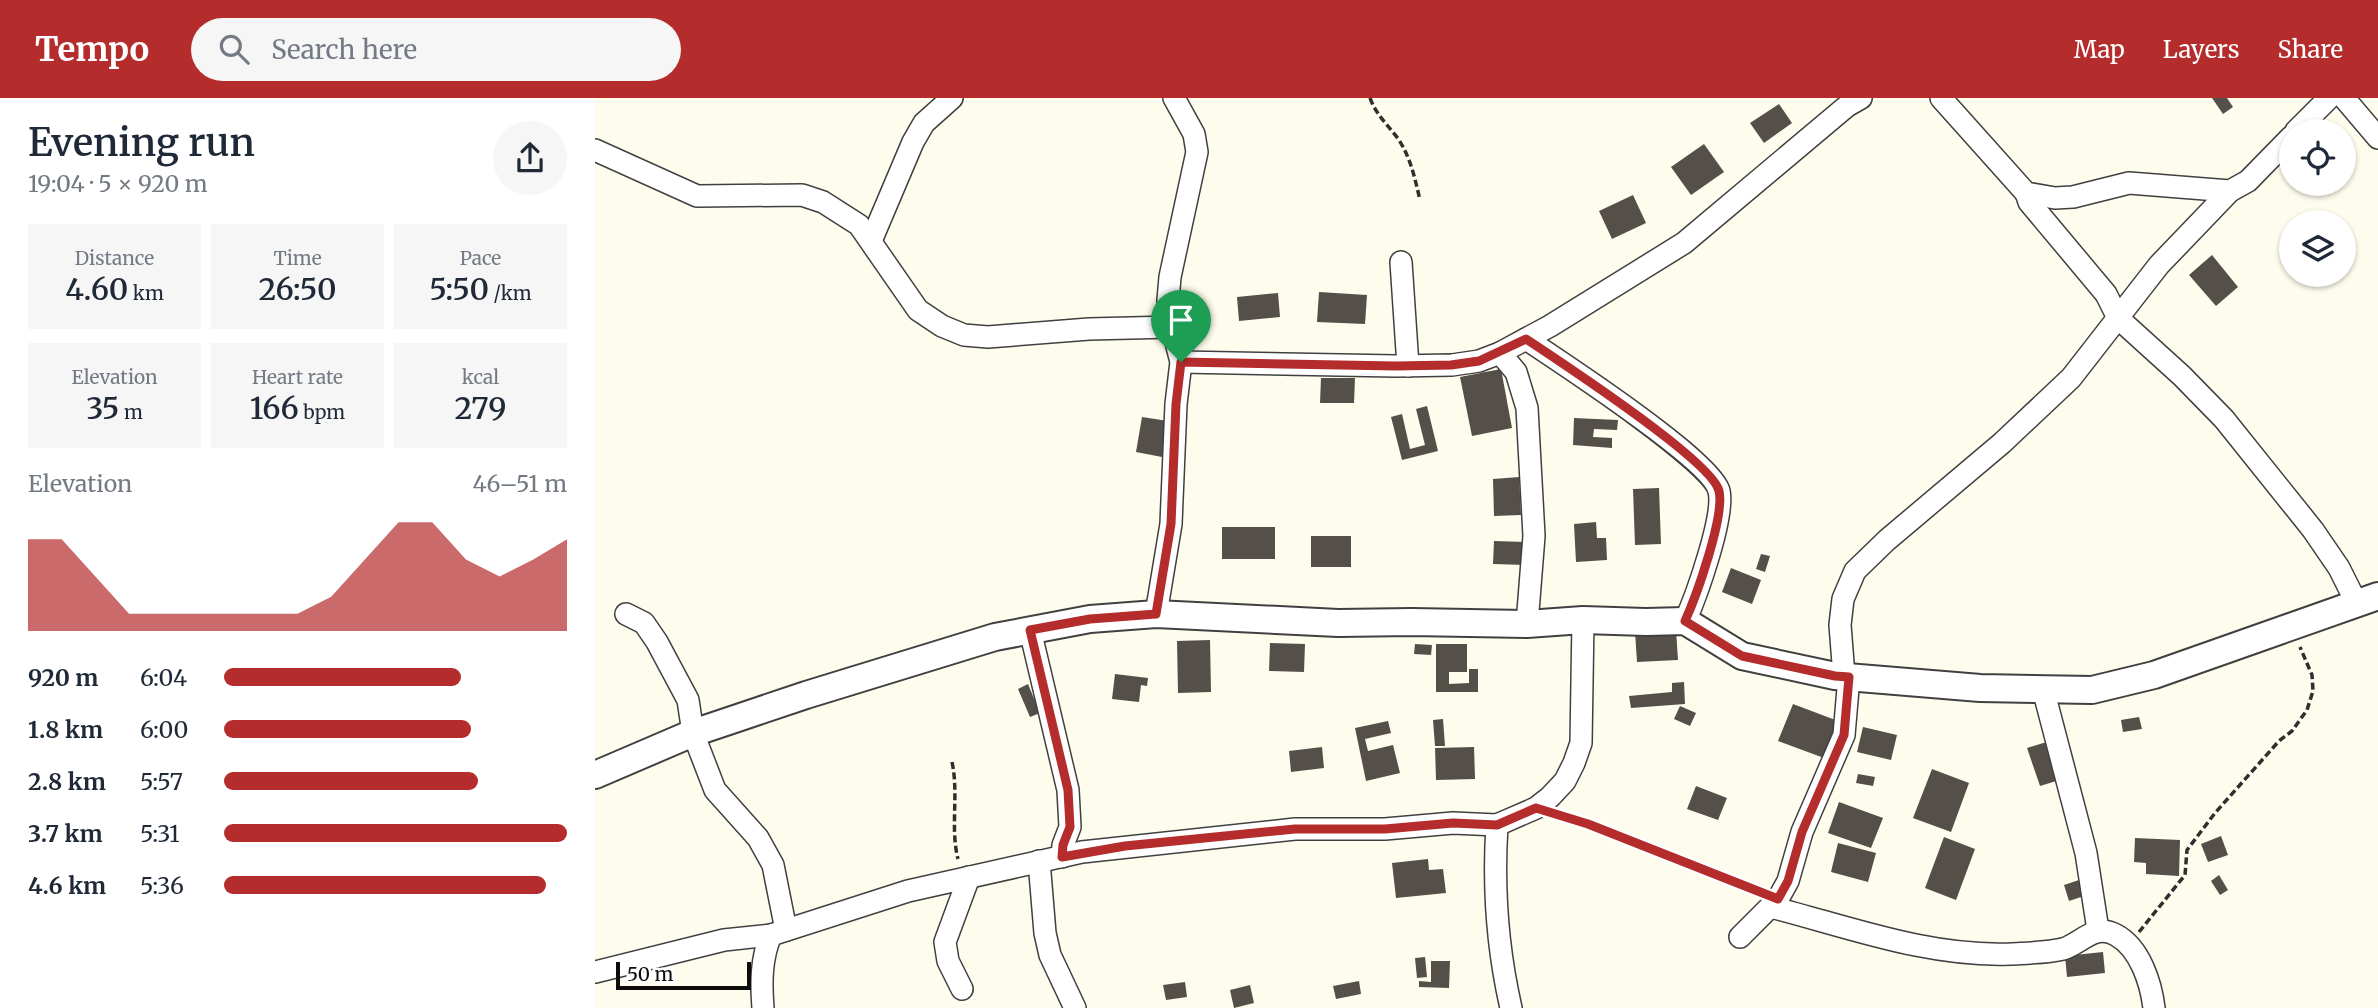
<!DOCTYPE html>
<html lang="en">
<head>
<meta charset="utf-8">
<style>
	:root { --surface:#fff; --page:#f6f6f7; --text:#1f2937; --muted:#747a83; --accent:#b52c2c }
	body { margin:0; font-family:Merriweather,serif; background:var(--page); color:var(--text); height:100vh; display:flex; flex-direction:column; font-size:26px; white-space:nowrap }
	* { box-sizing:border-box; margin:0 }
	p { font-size:23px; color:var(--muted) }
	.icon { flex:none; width:38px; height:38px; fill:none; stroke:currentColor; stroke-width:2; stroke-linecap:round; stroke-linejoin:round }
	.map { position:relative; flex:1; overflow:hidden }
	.drawer { display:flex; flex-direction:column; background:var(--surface); width:595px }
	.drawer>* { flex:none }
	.tools { position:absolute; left:1684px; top:21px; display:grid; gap:14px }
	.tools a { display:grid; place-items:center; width:77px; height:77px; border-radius:50%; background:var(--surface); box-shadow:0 2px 5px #0004; font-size:35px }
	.scale { position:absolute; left:21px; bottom:18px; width:135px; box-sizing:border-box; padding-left:7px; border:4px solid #0d0d0d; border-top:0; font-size:19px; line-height:24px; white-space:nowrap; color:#0d0d0d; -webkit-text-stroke:5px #fff; paint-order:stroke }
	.pin { position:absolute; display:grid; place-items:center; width:60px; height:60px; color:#fff; margin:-72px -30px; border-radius:50% 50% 50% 0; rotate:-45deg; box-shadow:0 0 7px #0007 }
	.pin .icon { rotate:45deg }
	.round { display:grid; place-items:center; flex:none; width:74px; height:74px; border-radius:37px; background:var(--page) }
	.headline { display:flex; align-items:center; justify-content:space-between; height:119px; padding:0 28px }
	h1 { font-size:38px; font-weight:600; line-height:52px }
	.stats { display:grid; grid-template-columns:repeat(3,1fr); gap:10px; height:119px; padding:7px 28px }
	.stats div { display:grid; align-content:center; border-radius:0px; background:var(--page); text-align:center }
	.stats b { font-size:30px; font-weight:600 }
	.stats small { font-size:19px; font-weight:400 }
	.stats p { font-size:19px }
	.chart { height:196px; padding:14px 28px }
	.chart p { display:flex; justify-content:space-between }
	.chart svg { width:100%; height:126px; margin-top:7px; fill:var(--accent); opacity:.7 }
	ul { padding:0 28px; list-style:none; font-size:23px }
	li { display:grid; grid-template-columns:112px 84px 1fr; align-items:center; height:52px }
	li i { height:18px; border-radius:9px; background:var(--accent) }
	header { display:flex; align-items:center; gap:42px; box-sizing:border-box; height:98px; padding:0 35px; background:var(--accent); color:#fff }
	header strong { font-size:33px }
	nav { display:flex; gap:38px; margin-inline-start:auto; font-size:24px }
	.search { width:490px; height:63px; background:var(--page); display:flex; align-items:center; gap:18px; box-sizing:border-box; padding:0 24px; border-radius:38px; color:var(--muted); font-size:26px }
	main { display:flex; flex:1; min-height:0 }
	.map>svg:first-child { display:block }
</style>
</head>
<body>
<header>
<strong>Tempo</strong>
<div class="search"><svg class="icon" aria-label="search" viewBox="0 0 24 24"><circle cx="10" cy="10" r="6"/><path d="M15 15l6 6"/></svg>Search here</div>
<nav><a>Map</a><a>Layers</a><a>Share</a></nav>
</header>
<main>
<section class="drawer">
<div class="headline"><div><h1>Evening run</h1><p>19:04 · 5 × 920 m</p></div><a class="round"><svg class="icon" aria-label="share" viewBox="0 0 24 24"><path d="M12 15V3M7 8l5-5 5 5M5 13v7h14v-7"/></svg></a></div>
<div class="stats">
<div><p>Distance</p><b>4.60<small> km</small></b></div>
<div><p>Time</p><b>26:50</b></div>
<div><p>Pace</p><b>5:50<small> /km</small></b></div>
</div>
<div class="stats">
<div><p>Elevation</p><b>35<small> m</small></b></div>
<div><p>Heart rate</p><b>166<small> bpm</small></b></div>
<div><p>kcal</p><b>279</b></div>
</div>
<div class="chart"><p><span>Elevation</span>46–51 m</p>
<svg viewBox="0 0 160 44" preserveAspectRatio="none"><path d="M0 44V12L10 12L20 25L30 38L40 38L50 38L60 38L70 38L80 38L90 32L100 19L110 6L120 6L130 19L140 25L150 19L160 12V44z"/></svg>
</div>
<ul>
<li><b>920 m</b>6:04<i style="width:69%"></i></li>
<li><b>1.8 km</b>6:00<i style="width:72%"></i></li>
<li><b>2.8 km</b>5:57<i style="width:74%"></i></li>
<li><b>3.7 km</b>5:31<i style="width:100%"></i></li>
<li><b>4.6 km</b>5:36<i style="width:94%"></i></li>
</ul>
</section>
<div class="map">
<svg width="1783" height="910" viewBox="0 0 1783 910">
	<rect width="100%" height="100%" fill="#fefced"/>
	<g fill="#554f4a">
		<polygon points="1617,0 1632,0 1638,9 1628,16"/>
		<polygon points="1184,6 1197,25 1169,45 1155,25"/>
		<polygon points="1109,46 1129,74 1096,97 1076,69"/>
		<polygon points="1038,97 1051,125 1017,141 1004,113"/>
		<polygon points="1617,157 1643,189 1621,208 1594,177"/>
		<polygon points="724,194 772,197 770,226 722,224"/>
		<polygon points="683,195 685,219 644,223 642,199"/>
		<polygon points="906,271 917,330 877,338 865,279"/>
		<polygon points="726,280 760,280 759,305 725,305"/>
		<polygon points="832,308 843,353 807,362 796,319 807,316 815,351 830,347 821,311"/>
		<polygon points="547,319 573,323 567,359 541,354"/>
		<polygon points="979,320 1023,322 1022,332 999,331 998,339 1017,340 1017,350 978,347"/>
		<polygon points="924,379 926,417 899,418 898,381"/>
		<polygon points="1064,390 1066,446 1040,447 1038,391"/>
		<polygon points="1001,424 1002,440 1011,440 1012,462 981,464 979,426"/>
		<rect x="627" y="429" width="53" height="32"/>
		<rect x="716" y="438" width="40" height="31"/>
		<polygon points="899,443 932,444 931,467 898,466"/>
		<polygon points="1166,456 1175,458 1170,474 1161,471"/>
		<polygon points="1136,470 1166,482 1157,506 1127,494"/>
		<polygon points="1081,532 1083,562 1042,564 1040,534"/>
		<polygon points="615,542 616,594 583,595 582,543"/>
		<polygon points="675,545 710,546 709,574 674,573"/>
		<polygon points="820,546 837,547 836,557 819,556"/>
		<polygon points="841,546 872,546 872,574 854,574 854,586 874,585 874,571 883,571 883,594 841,594"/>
		<polygon points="520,576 553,580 552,588 546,587 544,604 517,601"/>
		<polygon points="1089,584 1090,606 1036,610 1034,598 1077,594 1077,585"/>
		<polygon points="433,586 445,615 435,619 423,591"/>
		<polygon points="1198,606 1243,623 1229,660 1183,643"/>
		<polygon points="1085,608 1101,615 1095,628 1079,621"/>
		<polygon points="1544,619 1547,631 1528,634 1526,622"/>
		<polygon points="848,621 850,648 840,648 838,622"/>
		<polygon points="793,623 796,635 770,641 773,653 798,647 805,675 771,683 760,630"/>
		<polygon points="1268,629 1302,637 1296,662 1262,654"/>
		<polygon points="1458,642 1471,680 1445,688 1432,650"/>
		<polygon points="727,649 729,670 696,674 694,653"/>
		<polygon points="879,649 880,681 841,682 840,650"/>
		<polygon points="1337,671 1374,685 1356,734 1318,720"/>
		<polygon points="1263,676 1280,679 1278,688 1261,685"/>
		<polygon points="1101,688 1132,700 1123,722 1092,711"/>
		<polygon points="1244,704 1288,720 1276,750 1233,735"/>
		<polygon points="1626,738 1633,757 1613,764 1606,746"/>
		<polygon points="1349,739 1380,751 1361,802 1330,790"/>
		<polygon points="1540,740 1585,742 1584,778 1551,776 1551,765 1539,764"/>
		<polygon points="1243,745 1281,755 1273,784 1236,774"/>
		<polygon points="833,761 834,772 848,771 851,795 801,800 797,765"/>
		<polygon points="1624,777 1633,792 1625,797 1616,783"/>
		<polygon points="1487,781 1492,797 1474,803 1469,787"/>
		<polygon points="1508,854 1510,875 1472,879 1470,858"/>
		<polygon points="830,859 832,879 822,880 820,860"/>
		<polygon points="836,863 855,863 854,890 824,889 824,883 836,884"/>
		<polygon points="764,883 766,896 741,901 738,888"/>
		<polygon points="590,884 592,899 571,902 568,887"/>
		<polygon points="655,887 659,905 639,910 635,892"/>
	</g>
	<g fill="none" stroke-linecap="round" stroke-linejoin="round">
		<defs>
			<g id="minor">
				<polyline points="1346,0 1431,95 1460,100 1478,99 1534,85 1635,93 1653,83 1696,39"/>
				<polyline points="1749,0 1783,40"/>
				<polyline points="1701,33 1734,0"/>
				<polyline points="0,52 102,98 207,97 228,104 264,127 323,212 347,228 369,237 393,239 494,231 577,229"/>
				<polyline points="1431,95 1434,104 1511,196 1523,220 1587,278 1629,321 1718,432 1744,470 1761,504"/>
				<polyline points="276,143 318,44 329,25 357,0"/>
				<polyline points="806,164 813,268"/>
				<path d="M931 241C964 263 1117 363 1124 393 1130 418 1101 499 1090 523"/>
				<polyline points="905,255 921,274 932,310 939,438 932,526"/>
				<polyline points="586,264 801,268 857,267 884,263 905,255 955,228 1089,145 1252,8 1266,0"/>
				<polyline points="31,516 49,525 62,544 93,602 98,635 120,692 163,740 178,767 191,832"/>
				<polyline points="561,516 576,426 581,306 586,264 577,229 573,202 575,179 602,54 599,36 579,0"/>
				<polyline points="435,532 473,692 475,729 468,747 467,759"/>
				<polyline points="1249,578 1245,527 1248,501 1260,473 1292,442 1407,345 1476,280 1564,167 1635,93"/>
				<polyline points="1448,591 1491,755 1503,832"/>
				<path d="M902 727C898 789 902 849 916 910"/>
				<polyline points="444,763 450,835 455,857 480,910"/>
				<path d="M1176 809C1254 829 1333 859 1415 856 1432 855 1451 855 1468 851 1487 845 1499 825 1521 837 1545 850 1556 885 1559 910"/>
				<polyline points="1145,839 1183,801 1193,783 1207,734 1249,637 1254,579"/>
				<polyline points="0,874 129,842 176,837 313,793 487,754 700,731 790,731 858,725 902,727 941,710 955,699 970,683 979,665 986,645 988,522"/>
				<polyline points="367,891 353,863 350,844 374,779"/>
				<path d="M168 910C166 885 166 860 176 837"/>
			</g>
			<polyline id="tertiary" points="0,677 98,635 211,597 400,539 495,521 561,516 743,525 817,524 932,526 988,522 1051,524 1090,523 1147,558 1240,578 1385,590 1497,592 1559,577 1783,498"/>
		</defs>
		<use href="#minor" stroke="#404040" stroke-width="24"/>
		<use href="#tertiary" stroke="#404040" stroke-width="30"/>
		<g stroke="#2f2f2f" stroke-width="3.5" stroke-dasharray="7 3.5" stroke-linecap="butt">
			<path d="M775 0C781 17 794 28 804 42 816 61 820 81 825 102"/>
			<path d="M357 664C364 696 355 730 363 761"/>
			<polyline points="963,717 993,726 1165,794"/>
			<polyline points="1544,834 1590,777 1592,752 1620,715 1684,643 1697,633 1712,612 1718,593 1717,577 1705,549"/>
		</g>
		<use href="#minor" stroke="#fff" stroke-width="21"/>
		<use href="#tertiary" stroke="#fff" stroke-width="26"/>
	</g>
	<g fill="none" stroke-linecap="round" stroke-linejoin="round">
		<defs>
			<path id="route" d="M931 241C964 263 1117 363 1124 393 1130 418 1101 499 1090 523L1147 558 1240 578 1254 579 1249 637 1207 734 1193 783 1183 801 993 726 941 710 902 727 858 725 790 731H700L530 748 467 759 468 747 475 729 473 692 435 532 495 521 561 516 576 426 581 306 586 264 801 268 856 267 884 263Z"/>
		</defs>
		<use href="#route" stroke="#fff" stroke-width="14"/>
		<use href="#route" stroke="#b52c2c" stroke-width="9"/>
	</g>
</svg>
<div class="tools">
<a><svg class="icon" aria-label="locate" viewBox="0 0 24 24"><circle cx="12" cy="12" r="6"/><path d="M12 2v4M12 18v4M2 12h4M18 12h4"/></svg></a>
<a><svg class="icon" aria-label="layers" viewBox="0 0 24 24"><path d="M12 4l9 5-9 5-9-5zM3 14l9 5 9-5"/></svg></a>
</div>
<div class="scale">50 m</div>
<div class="pin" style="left:586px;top:264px;background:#1e9e55"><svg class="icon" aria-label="arrive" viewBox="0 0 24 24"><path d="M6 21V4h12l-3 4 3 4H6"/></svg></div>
</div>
</main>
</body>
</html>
